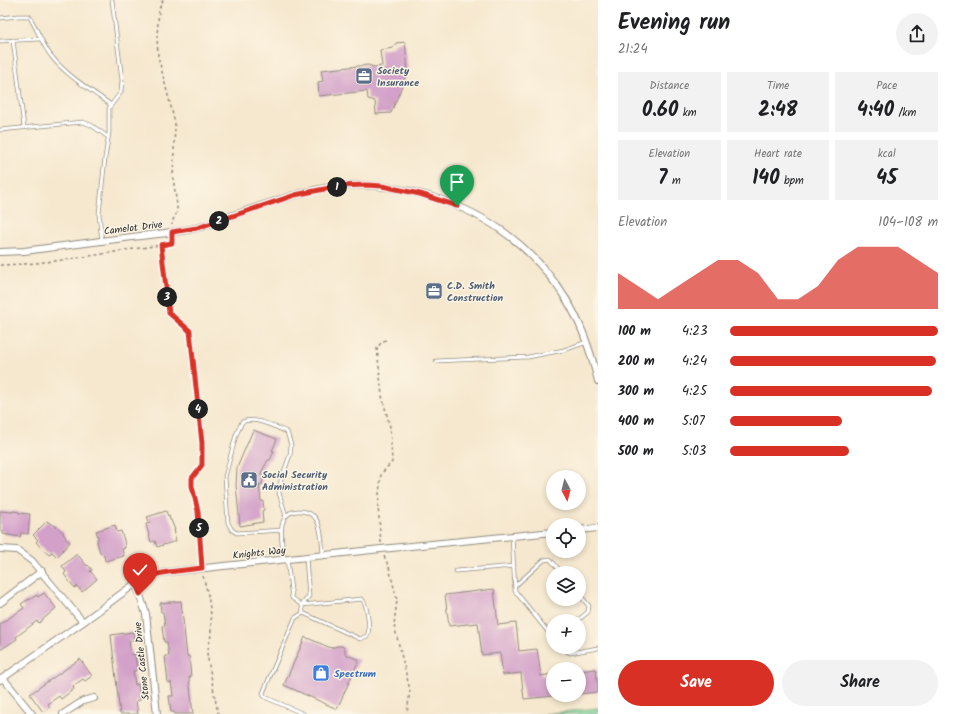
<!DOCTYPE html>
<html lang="en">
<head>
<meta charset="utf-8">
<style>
	:root { --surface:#fff; --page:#f2f2f2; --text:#202124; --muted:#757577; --accent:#d93025 }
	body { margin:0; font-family:Kalam,sans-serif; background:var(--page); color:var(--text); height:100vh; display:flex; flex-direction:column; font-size:15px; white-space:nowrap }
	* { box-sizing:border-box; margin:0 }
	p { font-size:13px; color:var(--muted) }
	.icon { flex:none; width:22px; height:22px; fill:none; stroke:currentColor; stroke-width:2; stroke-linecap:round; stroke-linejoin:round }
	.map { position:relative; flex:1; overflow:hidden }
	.side { display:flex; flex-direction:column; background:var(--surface); width:360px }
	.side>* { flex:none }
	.needle { width:26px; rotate:173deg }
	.controls { position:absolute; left:546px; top:470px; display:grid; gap:8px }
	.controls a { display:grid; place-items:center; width:40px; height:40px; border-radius:50%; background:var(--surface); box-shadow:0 2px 6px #0003; font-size:20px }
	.pin { position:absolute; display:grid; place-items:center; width:34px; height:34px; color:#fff; margin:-41px -17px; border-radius:50% 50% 50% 0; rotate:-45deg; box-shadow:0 0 4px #0007 }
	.pin .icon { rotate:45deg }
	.km { position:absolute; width:20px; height:20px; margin:-10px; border-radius:50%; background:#222; color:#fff; font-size:11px; line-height:20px; text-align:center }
	.round { display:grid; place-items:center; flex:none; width:42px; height:42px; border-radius:21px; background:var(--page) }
	.headline { display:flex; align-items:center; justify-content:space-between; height:68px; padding:0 20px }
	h1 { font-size:22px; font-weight:700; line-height:30px }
	.stats { display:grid; grid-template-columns:repeat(3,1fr); gap:6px; height:68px; padding:4px 20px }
	.stats div { display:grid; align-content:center; border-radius:0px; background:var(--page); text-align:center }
	.stats b { font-size:20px; font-weight:700 }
	.stats small { font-size:11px; font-weight:400 }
	.stats p { font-size:11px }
	.chart { height:112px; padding:8px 20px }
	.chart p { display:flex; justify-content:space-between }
	.chart svg { width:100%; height:72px; margin-top:4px; fill:var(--accent); opacity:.7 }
	.primary-button { display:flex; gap:8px; margin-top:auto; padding:8px 20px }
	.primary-button a { flex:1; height:46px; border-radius:24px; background:var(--accent); color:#fff; font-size:16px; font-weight:700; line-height:46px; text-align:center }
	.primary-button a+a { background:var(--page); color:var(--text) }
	ul { padding:0 20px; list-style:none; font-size:13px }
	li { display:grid; grid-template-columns:64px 48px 1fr; align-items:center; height:30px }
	li i { height:10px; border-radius:5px; background:var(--accent) }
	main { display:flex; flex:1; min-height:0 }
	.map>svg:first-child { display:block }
</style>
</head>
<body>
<main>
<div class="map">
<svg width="598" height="714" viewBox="0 0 598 714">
	<rect width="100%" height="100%" fill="#fcf5e5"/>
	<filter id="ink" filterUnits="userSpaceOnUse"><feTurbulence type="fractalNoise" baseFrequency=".025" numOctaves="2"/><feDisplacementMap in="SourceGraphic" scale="8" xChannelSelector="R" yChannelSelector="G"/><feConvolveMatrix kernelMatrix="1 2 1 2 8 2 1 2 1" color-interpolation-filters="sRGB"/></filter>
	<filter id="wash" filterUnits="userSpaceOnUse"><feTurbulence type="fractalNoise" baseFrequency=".012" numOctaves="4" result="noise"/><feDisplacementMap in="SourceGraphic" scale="16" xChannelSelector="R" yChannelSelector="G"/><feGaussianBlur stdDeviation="0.9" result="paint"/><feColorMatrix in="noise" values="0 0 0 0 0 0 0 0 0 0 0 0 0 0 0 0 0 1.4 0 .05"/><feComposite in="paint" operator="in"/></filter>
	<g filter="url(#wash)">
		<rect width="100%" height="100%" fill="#f6e8cf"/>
		<polygon fill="#85dca0" stroke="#588466" points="598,708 598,714 545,714"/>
		<g id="blocks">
			<g fill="#d3a0c9">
				<polygon points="405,42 408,71 391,113 376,114 375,101 368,99 367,91 319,96 318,82 323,81 321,70 368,65 374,67 382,66 380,50 393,48 396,43"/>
				<polygon points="253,430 277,439 272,451 274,451 270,460 268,460 260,475 263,475 262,485 259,484 261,501 263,501 264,510 262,511 263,522 240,526 236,485 237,468"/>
				<polygon points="0,511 13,512 13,511 19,512 19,513 30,514 28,534 21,533 20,537 3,534 3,531 0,531"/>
				<polygon points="166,511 168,516 169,515 170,520 171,520 175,530 174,530 175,534 174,534 176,541 157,547 155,541 151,542 146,524 150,523 147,517"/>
				<polygon points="47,521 51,524 56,526 64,533 63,534 66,537 65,538 70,542 57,557 52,552 49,555 42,549 36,542 38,540 33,535"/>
				<polygon points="115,525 117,532 121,531 124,540 125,548 122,549 124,556 105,561 104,556 100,552 97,542 98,537 96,531"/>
				<polygon points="77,554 87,566 88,565 92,570 90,571 97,579 82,592 77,586 75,588 68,580 64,574 66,572 62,566"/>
				<polygon points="494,589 498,625 516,623 519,651 537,649 541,676 553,674 553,696 524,699 521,673 503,675 500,653 482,655 478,623 449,626 445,595"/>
				<polygon points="44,593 56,608 39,623 37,621 16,637 17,639 0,650 0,624 24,608 21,604 29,599 29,600 37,595 38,597"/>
				<polygon points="181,601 187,656 189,656 191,677 189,677 193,714 175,714 174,712 171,712 169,696 173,696 171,682 168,683 165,656 169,656 167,642 164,642 162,626 165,626 163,612 161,612 160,603"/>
				<polygon points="133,632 134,641 129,641 131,655 135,654 137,670 133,671 135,685 138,684 140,700 136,701 138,714 120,714 111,635"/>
				<polygon points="305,637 331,648 337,646 342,646 345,649 345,654 359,660 337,709 284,685"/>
				<polygon points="80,659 92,676 85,681 83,679 73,686 74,689 61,699 59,696 48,704 50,707 43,712 30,694"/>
				<polygon points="596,669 598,692 579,694 579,671"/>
			</g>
		</g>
	</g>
	<g filter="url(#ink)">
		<use href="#blocks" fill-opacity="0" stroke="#908a7d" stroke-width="1"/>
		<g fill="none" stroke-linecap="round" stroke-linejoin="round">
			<defs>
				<g id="service">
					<path d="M0 18 18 16H29C38 30 42 45 52 57 68 77 91 90 111 105"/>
					<polyline points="13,40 24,127"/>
					<polyline points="0,41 40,39"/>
					<polyline points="0,130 83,122 91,125 108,137"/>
					<polyline points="102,241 99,214 105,158 109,133 109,108 121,92 122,80 112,0"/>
					<polyline points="436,361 528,357 564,350 587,342"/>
					<path d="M282 530 237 533 232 530 228 523 225 477 236 435 242 422C255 416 275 427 287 432L291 445 290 455 281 480 279 493 286 516"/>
					<polyline points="512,536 515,591 553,638"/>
					<path d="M284 559C282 543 274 510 300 511 305 511 313 514 316 519 322 528 322 544 323 555"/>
					<polyline points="287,559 292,598 302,605 309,596 306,558"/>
					<polyline points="456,571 514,566"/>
					<polyline points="515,586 544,560 550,559 562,573"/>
					<path d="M303 613 302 605 362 599C367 604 371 629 367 636L360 639 303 613 295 618 263 693 264 696 267 698 304 714"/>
					<polyline points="577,621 588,612 589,606 579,594"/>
					<polyline points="560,647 570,653 598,648"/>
				</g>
				<g id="minor">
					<path d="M0 252 24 251C60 246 96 242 132 237 153 234 175 233 196 228 207 226 218 221 228 217 265 205 301 190 340 186 393 181 457 199 501 230 527 248 549 272 566 299 582 324 591 352 598 381"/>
					<polyline points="579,530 598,528"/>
					<polyline points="0,549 17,550 32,561 83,622"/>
					<polyline points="136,583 146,614 157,714"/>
					<polyline points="0,603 42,571"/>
					<polyline points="3,678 32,714"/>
					<polyline points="0,680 83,622 136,583 153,575 168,572 381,549 553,532"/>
					<polyline points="63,714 83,701 94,698"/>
				</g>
			</defs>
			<use href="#service" stroke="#908a7d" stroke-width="4.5"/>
			<use href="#minor" stroke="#908a7d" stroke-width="8"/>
			<g stroke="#908a7d" stroke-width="1.5" stroke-dasharray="3 3" stroke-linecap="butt">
				<polyline points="163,0 159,9 157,36 158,56 175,123 173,178 177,205 177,212 172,222 172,225"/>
				<polyline points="161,245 169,313 190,331 202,443 202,465 192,478 192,486 198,511 201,562"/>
				<path d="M0 265C57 264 113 251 169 244L172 243V239"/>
				<polyline points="381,543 378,506 381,474 392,462 390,427 382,396 377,348 381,343 387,339"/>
				<polyline points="384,556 389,567 397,600 394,625 410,690 407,714"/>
				<polyline points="203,576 208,595 211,615 211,635 207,654 218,714"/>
			</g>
			<use href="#service" stroke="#fff" stroke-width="3"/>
			<use href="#minor" stroke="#fff" stroke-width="6"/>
		</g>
	</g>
	<g fill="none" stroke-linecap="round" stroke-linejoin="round" filter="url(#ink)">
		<defs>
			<polyline id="route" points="140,594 136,583 153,575 168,572 202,568 198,511 192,486 192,478 202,465 202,443 190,331 169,313 161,245 172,243 172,232 197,228 295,195 339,186 366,185 382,186 420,194 457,206"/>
		</defs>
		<use href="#route" stroke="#fff" stroke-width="8"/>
		<use href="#route" stroke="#d93025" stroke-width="5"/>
	</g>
	<defs>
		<symbol id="office-square" viewBox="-11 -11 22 22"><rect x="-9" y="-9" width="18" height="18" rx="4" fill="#5c6f8a" stroke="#fcf5e5"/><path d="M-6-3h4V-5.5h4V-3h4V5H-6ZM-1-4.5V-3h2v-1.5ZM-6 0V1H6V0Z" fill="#fff"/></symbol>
		<symbol id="civic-square" viewBox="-11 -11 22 22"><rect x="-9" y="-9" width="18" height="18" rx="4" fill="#5c6f8a" stroke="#fcf5e5"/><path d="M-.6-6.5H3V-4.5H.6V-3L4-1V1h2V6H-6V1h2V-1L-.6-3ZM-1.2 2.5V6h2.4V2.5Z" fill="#fff"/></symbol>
		<symbol id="shop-square" viewBox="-11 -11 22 22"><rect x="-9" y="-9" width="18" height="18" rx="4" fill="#3f7fe0" stroke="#fcf5e5"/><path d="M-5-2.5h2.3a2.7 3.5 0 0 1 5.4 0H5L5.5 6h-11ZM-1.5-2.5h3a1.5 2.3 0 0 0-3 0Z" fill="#fff"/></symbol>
	</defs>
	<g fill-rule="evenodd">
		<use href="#office-square" x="354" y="66" width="20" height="20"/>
		<use href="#office-square" x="424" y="281" width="20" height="20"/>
		<use href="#civic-square" x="239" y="470" width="20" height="20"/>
		<use href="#shop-square" x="311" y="663" width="20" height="20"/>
	</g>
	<g text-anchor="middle" stroke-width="3" stroke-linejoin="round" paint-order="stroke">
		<g font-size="10" font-weight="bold" fill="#4e5e75" stroke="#fcf5e5" text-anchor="start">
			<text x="377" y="74">Society<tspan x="377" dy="12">Insurance</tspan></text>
			<text x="447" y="289">C.D. Smith<tspan x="447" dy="12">Construction</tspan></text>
			<text x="262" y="478">Social Security<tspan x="262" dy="12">Administration</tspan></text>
		</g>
		<g font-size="10" fill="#2b2b2b" stroke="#fcf5e5">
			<text transform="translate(133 227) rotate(-7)" y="4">Camelot Drive</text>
			<text transform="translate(259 552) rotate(-6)" y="4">Knights Way</text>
			<text transform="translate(141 661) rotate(-96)" y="4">Stone Castle Drive</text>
		</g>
		<g font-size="10" font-weight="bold" fill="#366cbe" stroke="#fcf5e5" text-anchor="start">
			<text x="334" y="677">Spectrum</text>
		</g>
	</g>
</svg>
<div class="controls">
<a><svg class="needle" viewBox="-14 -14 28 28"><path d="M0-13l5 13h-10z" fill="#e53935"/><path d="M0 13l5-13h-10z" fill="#757577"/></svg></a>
<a><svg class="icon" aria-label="locate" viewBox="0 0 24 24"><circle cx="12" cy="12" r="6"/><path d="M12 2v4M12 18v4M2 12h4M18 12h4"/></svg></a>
<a><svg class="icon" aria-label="layers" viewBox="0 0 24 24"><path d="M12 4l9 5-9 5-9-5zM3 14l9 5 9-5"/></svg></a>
<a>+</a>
<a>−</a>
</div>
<div class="pin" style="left:457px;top:206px;background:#1e9e55"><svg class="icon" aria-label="arrive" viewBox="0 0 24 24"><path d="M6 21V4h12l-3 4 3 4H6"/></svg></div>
<div class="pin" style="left:140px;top:594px;background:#d93025"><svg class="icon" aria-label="check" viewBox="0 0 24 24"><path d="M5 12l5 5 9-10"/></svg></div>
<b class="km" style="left:337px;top:187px">1</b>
<b class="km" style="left:219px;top:221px">2</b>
<b class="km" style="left:167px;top:297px">3</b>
<b class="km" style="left:198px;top:409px">4</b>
<b class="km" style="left:199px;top:528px">5</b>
</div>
<section class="side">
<div class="headline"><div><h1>Evening run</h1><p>21:24</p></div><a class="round"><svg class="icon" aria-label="share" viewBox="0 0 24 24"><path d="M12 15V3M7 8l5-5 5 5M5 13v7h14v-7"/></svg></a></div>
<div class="stats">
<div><p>Distance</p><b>0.60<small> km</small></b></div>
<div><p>Time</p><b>2:48</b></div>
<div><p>Pace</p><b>4:40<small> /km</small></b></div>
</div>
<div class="stats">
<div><p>Elevation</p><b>7<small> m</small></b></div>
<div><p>Heart rate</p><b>140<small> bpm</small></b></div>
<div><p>kcal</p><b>45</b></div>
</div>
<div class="chart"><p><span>Elevation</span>104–108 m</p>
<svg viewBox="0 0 160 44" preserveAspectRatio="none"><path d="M0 44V22L10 30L20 38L30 30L40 22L50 14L60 14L70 22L80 38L90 38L100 30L110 14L120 6L130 6L140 6L150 14L160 22V44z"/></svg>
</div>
<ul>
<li><b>100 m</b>4:23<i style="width:100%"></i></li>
<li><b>200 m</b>4:24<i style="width:99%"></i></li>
<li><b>300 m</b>4:25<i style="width:97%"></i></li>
<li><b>400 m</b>5:07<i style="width:54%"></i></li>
<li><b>500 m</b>5:03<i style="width:57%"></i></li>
</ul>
<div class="primary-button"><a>Save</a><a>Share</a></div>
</section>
</main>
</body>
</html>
